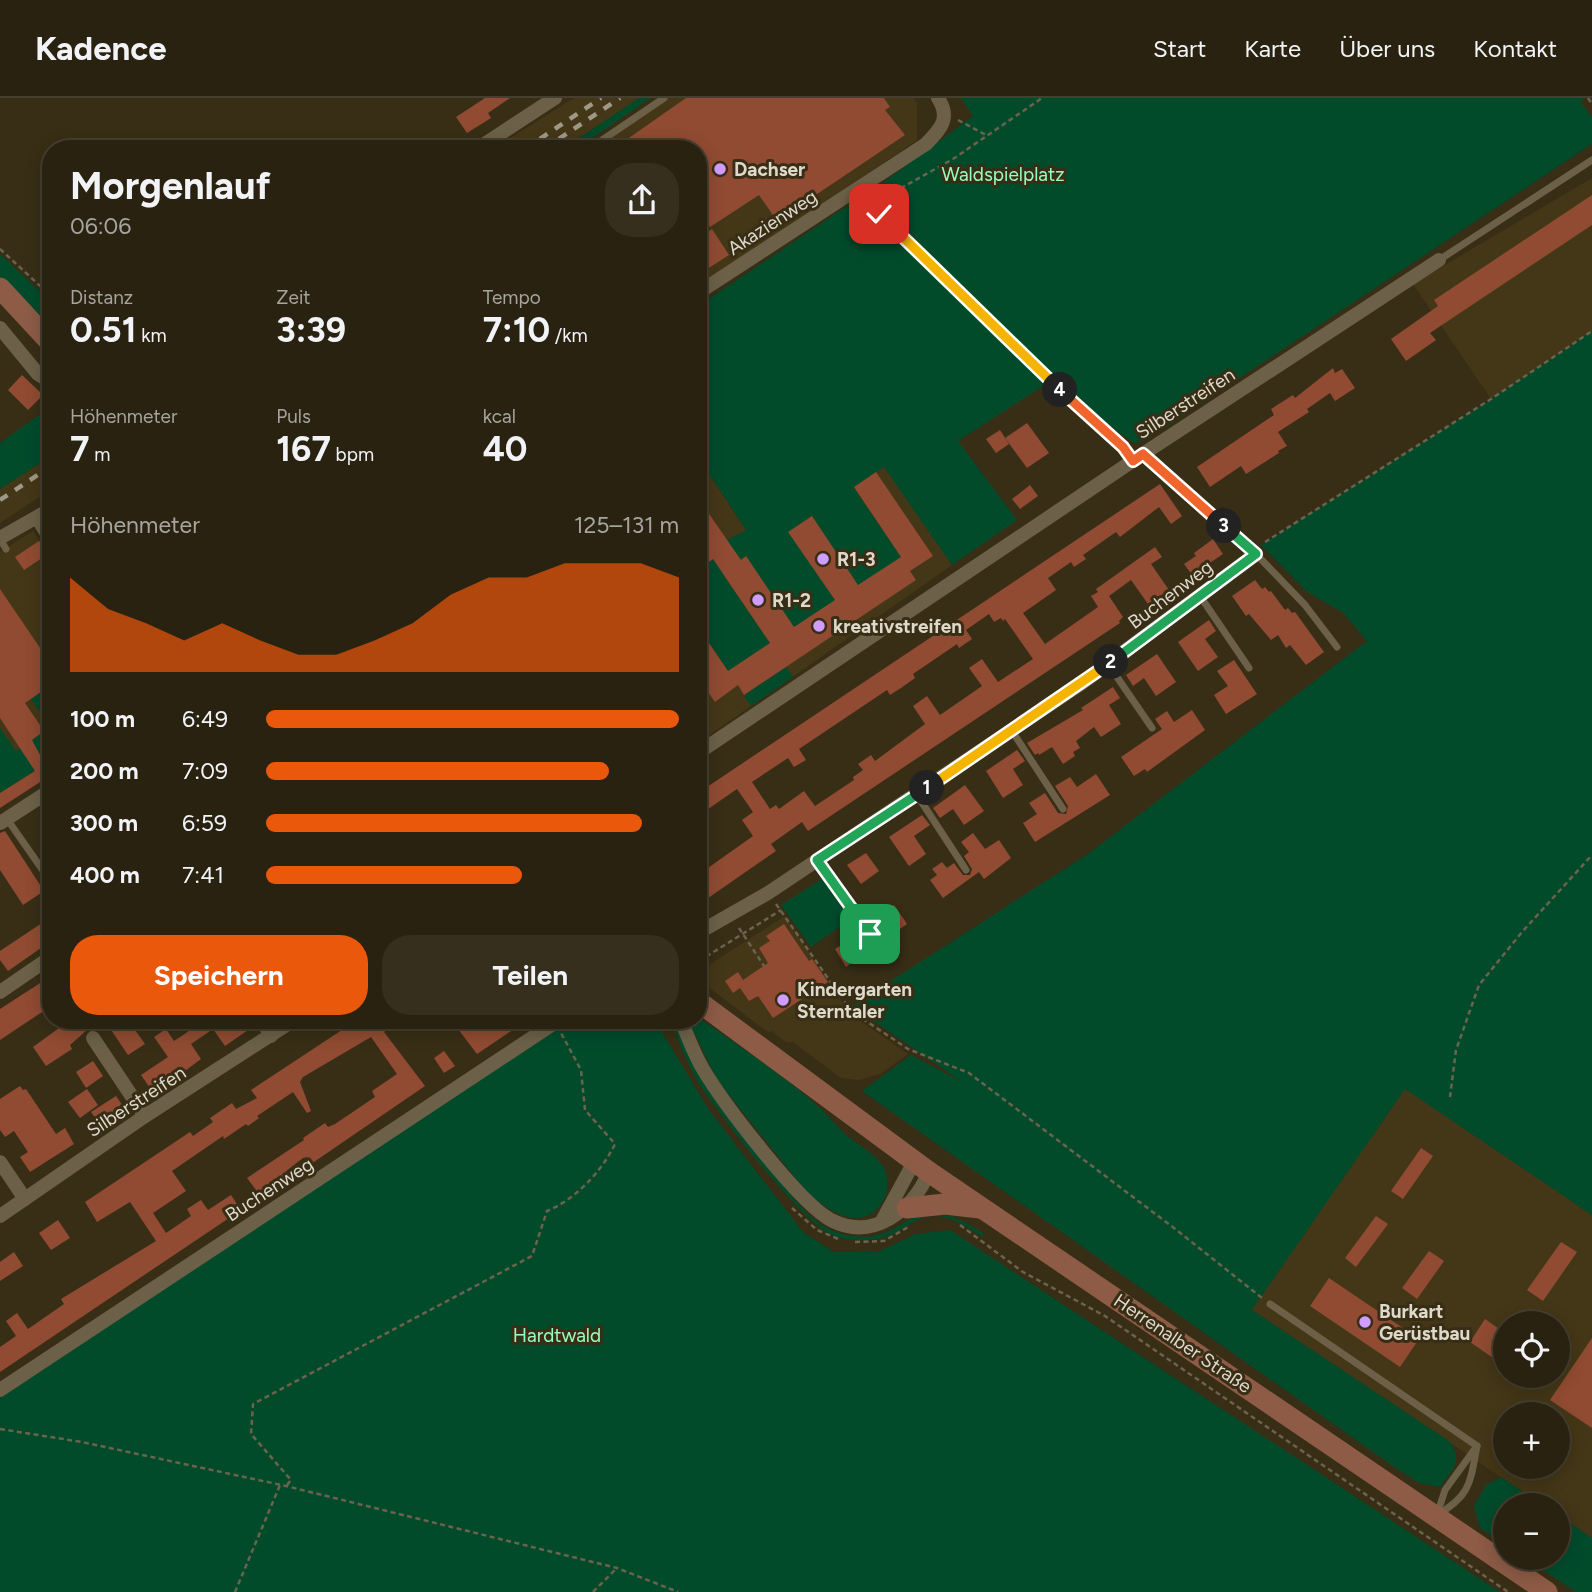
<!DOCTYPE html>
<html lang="de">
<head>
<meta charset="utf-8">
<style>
	:root { --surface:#2a2210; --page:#362f1e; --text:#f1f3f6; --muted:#a5a49f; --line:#463f30; --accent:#ea580c }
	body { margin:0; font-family:Figtree,sans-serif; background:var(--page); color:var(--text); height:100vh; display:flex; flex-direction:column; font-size:26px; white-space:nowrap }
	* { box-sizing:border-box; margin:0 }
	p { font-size:23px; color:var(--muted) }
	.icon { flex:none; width:38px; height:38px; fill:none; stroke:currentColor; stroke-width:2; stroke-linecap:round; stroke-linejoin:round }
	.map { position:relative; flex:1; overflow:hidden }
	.panel { position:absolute; left:42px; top:42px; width:665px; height:889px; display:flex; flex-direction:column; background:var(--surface); border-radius:28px; box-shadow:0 4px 18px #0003,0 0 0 2px var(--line) }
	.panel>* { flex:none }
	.buttons { position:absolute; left:1493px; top:1213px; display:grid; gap:14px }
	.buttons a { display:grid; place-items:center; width:77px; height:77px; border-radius:50%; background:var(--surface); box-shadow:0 4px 18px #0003,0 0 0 2px var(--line); font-size:35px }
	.pin { position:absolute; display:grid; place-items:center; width:60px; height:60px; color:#fff; margin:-30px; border-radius:14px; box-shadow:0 4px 10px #0006 }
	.km { position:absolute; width:35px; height:35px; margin:-18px; border-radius:50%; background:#222; color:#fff; font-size:19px; line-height:35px; text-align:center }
	.round { display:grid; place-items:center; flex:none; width:74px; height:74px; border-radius:28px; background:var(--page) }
	.headline { display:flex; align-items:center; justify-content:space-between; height:119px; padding:0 28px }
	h1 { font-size:38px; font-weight:700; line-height:52px }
	.stats { display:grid; grid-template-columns:repeat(3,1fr); gap:10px; height:119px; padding:7px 28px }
	.stats div { display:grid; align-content:center }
	.stats b { font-size:35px; font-weight:700 }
	.stats small { font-size:19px; font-weight:400 }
	.stats p { font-size:19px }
	.chart { height:196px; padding:14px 28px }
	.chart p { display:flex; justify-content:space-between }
	.chart svg { width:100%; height:126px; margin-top:7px; fill:var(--accent); opacity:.7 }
	.cta { display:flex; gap:14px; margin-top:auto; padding:14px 28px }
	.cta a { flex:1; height:80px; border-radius:28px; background:var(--accent); color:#fff; font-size:28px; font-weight:700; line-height:80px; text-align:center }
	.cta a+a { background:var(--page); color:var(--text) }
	ul { padding:0 28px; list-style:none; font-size:23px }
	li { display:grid; grid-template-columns:112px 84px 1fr; align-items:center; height:52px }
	li i { height:18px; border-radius:9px; background:var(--accent) }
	header { display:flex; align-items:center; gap:42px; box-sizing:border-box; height:98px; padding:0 35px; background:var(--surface); border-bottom:2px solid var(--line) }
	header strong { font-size:33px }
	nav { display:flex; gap:38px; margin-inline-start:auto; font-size:24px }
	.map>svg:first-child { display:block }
</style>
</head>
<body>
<header>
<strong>Kadence</strong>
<nav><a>Start</a><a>Karte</a><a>Über uns</a><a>Kontakt</a></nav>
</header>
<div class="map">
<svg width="1592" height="1494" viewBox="0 0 1592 1494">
	<rect width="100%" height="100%" fill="#382e16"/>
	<g fill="#443717" fill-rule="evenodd">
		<polygon points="574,0 639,0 563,51 493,51"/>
		<polygon points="664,0 914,0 917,5 917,42 698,191 698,51 589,51"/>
		<polygon points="1592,80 1592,234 1491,301 1413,186"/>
		<polygon points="876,356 952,467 698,645 698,359 746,432"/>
		<polygon points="51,358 51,391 0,425 0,391"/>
		<polygon points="51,422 51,669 0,703 0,454 33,433 40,443 48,436 46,424"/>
		<polygon points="785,818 849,915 908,956 880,976 859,982 841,980 793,944 786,944 772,933 768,934 708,889 698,874"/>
		<path d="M1405 990 1592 1117V1440L1558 1417V1407H1543L1251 1212ZM1505 1225H1558V1278H1505ZM1505 1316H1558V1368H1505Z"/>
	</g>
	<g fill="#014b2b">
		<polygon points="639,0 651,0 576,51 563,51"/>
		<path d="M961 0H1584L1581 5 1592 19V46L1145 343 1134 345C1040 281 964 191 885 109L899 101 884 84 973 18Z"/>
		<polygon points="856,102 1046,286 958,343 1017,422 952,467 884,369 854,390 901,459 858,488 811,418 789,434 835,502 794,529 746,458 722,475 770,545 728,573 698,529 698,472 731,449 727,442 746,432 698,359 698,208"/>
		<polygon points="0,156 51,204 51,228 0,179"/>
		<path d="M1592 233V1117L1405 991 1252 1212 1449 1343C1464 1364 1453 1371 1440 1389L1419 1385 1390 1366 862 993 911 957 962 984 852 908 1088 756 1367 543 1342 514 1307 494 1261 447 1491 301Z"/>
		<polygon points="39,317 51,331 51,358 0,391 0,345"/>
		<polygon points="786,569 793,579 751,608 744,597"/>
		<polygon points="51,587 51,631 31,601"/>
		<polygon points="0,630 16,653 39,637 43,642 51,636 51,662 0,695"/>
		<polygon points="822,781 851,821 811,849 781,807"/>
		<path d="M698 919C739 948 782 976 819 1009 828 1017 836 1028 845 1036 857 1046 872 1054 882 1067 896 1087 882 1119 857 1120 839 1120 823 1107 809 1097L717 982 691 928 689 922H698Z"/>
		<polygon points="569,922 652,922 662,934 709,1012 803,1134 834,1154 879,1153 916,1136 950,1132 1500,1494 0,1494 0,1300"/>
		<path d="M671 922H674C699 986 731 1022 773 1074 787 1091 802 1113 820 1126 833 1135 850 1139 866 1139 881 1138 893 1132 905 1124 934 1106 959 1119 984 1136L982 1139C911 1088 917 1146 859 1142 849 1142 838 1140 828 1135 799 1120 715 1012 696 981 686 962 678 942 671 922Z"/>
		<polygon points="1501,1379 1543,1407 1505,1407 1505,1446 1480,1430 1474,1408 1486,1387"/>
		<polygon points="1558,1417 1592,1440 1592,1494 1576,1494 1525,1460 1558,1460"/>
	</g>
	<g fill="#904b32" fill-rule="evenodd">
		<polygon points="485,0 510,0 488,15 491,20 467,35 456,19"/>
		<polygon points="686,0 884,0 890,9 885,12 905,37 777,123 759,97 710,129 698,112 698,51 613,51"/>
		<polygon points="1592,97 1592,127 1430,235 1436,242 1406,263 1391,241 1438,208 1434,202"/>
		<polygon points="712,131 729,157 698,177 698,141"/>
		<polygon points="1333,270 1335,275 1342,271 1355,290 1335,303 1330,295 1307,311 1309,314 1278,334 1287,348 1278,353 1279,355 1246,376 1241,368 1210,389 1197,369 1274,317 1271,311 1293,297 1295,300"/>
		<polygon points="22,277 43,297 28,312 8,292"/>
		<polygon points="1027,325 1049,355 1027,370 1005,340"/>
		<polygon points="1000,332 1009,346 996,355 986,341"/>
		<polygon points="876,374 933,458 910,473 916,482 874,510 744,597 738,587 715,604 698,580 698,529 728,573 770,545 713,461 698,472 698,400 741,462 746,458 794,529 835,502 788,434 812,418 858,487 901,459 854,389"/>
		<path d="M1160 386 1182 418 1171 426 1159 409 1120 439 1116 434 1083 457 1086 461 1074 469 1071 464 1048 480 1056 492 1023 515 1045 546 1098 509 1091 498 1098 494 1096 491 1155 449 1162 459 1151 466 1169 492 1148 506 1131 482 1109 498 1123 519 1119 523 1120 525 808 733 802 724 771 746 776 753 698 807V777L753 738 742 722 753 714 737 691 698 718V695ZM989 516 994 524 1001 520 1003 523 1005 521 1033 561 998 584 982 561 969 570 982 588 940 617 927 598 913 608 925 626 875 663 871 657 858 666 863 672 853 679 854 682 815 708 804 693 779 711 776 707 770 711 752 684 788 660 794 669 806 662 799 651 887 592 890 597 901 590 915 580 913 576 957 546 959 550 972 541 966 532Z"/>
		<polygon points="1030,387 1038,398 1020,411 1012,401"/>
		<polygon points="1213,441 1223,456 1192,477 1184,466 1196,458 1194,455"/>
		<polygon points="39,443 48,456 24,472 15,459"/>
		<polygon points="1255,482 1262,491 1265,489 1269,494 1271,493 1285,512 1288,510 1292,515 1295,514 1324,554 1306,567 1290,547 1286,550 1278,537 1271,542 1249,516 1246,518 1232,498"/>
		<polygon points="0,491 51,566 51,587 25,605 44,633 32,642 45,666 51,662 51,677 0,710 0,695 35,673 0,620"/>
		<polygon points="1209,522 1216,533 1205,541 1218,559 1198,573 1178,544"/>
		<polygon points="1157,556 1176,584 1156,598 1144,580 1133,588 1126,577"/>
		<polygon points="1234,562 1257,596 1226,616 1214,597 1228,588 1217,573"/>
		<polygon points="1113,589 1120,600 1109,607 1121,626 1101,639 1094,629 1076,643 1080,650 1073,654 1075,658 1063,666 1052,649 1039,657 1038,655 1035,657 1027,645 1083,612 1081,610"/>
		<polygon points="1192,612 1205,632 1147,674 1145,671 1134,678 1121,659 1162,631 1155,621 1167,613 1174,624"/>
		<polygon points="1017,652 1025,663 1013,671 1023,687 1003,700 986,673"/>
		<polygon points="1096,676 1110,697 1035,744 1023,725 1037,716 1029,705 1045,695 1058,715 1066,716 1068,708 1055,688 1070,679 1077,689"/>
		<polygon points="965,687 984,713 964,727 953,711 940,720 933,710"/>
		<polygon points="922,717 930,727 914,738 926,756 909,768 889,739"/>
		<polygon points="5,733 44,793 23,807 0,772 0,735"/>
		<polygon points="973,735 985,751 999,742 1011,760 984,781 979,774 943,800 930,782 937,777 932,771 942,764 947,770 954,765 963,777 970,777 972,771 964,758 969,754 961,744"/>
		<polygon points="866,755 879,773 861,786 847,767"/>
		<polygon points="880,806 885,813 894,807 907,826 846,869 835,851 848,843 840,831 853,824 866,840 873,841 875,833 864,817"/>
		<polygon points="51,819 51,843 8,873 0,862 0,853"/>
		<polygon points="784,826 809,863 812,861 828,884 773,920 758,898 749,903 740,890 733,895 725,883 738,874 743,882 768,865 759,850 770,843 766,838"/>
		<polygon points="51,878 51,908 0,942 0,911"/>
		<polygon points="70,922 128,922 145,946 128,957 105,923 87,932 70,947 72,951 46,968 33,949"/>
		<polygon points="191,922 246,922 251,930 225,948 213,931 191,946 201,961 154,996 141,977 168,959 154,939 166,931 174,943 195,929"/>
		<polygon points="357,922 401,922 384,934 425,988 311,1066 307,1059 303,1060 285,1074 290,1082 262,1100 247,1080 304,1042 303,1040 325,1025 328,1029 335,1026 375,999 372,993 397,976 371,939 303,979 300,984 311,1013 307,1015 293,994 257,1018 259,1020 248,1028 246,1026 224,1041 223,1038 172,1073 186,1093 153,1115 166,1135 191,1118 187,1111 201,1102 208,1112 231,1097 241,1112 0,1274 0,1249 16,1238 6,1223 17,1215 28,1231 64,1206 61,1201 156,1143 130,1104 97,1124 85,1104 190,1034 193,1038 213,1024 210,1020 232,1005 236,1011 257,1000 251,992"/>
		<polygon points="470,922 521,922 510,930 511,933 477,956 458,931"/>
		<polygon points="444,953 455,968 444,975 434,960"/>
		<polygon points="93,963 103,978 86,990 76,974"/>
		<polygon points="20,988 23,992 26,991 56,1036 65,1030 74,1046 30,1074 20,1059 28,1054 14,1033 5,1039 0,1032 0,1001"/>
		<polygon points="87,991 98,1007 80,1020 68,1004"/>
		<polygon points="116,998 127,1014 102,1030 91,1014"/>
		<polygon points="1421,1050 1433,1058 1403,1101 1391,1093"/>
		<polygon points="1376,1118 1388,1126 1356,1169 1345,1160"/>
		<polygon points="58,1122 70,1140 51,1152 39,1135"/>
		<polygon points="1561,1144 1577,1154 1543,1203 1527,1192"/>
		<polygon points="1429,1153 1444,1163 1417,1201 1402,1190"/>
		<polygon points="14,1154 23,1168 0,1183 0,1164"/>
		<polygon points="1329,1180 1419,1241 1400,1269 1310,1208"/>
		<polygon points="1485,1221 1505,1235 1505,1249 1496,1262 1470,1244"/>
		<polygon points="1592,1240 1592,1330 1550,1302"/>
	</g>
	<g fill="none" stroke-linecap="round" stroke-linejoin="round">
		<g stroke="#6b634e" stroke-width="2.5" stroke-dasharray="5 3.5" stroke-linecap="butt">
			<polyline points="1588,0 1592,6"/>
			<polyline points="958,22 986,37"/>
			<polyline points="867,103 1019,254 1124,351"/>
			<polyline points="871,107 953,61 1042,0"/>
			<polyline points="0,151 51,198"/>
			<polyline points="51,311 44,320 51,330"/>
			<polyline points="1265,444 1491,301 1592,233"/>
			<polyline points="776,806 851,913 908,951 969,975 1174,1130 1262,1200"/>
			<polyline points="739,830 764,868"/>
			<polyline points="702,850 707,858 781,812"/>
			<polyline points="1450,999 1456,952 1479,887 1522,834 1592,757"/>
			<polyline points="792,1110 817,1132 841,1142"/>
			<polyline points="960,1127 1023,1174 1105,1218 1508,1494"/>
			<polyline points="855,1144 884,1143 910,1128"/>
			<polyline points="0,1331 82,1344 286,1388 617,1470 678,1494"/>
			<path d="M287 1387 291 1382 251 1336 253 1306 532 1158 547 1113C576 1101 602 1073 615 1046L585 1012 581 972 561 935"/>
			<polyline points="235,1494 280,1387"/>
			<polyline points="593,1494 617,1470"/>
		</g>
		<g stroke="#6c6148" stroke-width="7">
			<polyline points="382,51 387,51"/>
			<polyline points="589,51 664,0"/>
			<polyline points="1439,162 1592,62"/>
			<polyline points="33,420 45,439"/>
			<polyline points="0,441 6,451"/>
			<polyline points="1256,456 1305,507 1337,549"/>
			<polyline points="1200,498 1249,570"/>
			<polyline points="1108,566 1152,630"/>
			<polyline points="1012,633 1063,711"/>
			<polyline points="917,697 966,772"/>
			<polyline points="7,721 51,784"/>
			<polyline points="817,763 870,836"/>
			<polyline points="1270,1206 1477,1348"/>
			<path d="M1437 1417C1471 1397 1470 1385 1477 1348"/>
			<polyline points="1437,1417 1445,1392 1474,1352"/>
		</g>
		<g stroke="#6c6148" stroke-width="14">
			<polyline points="477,51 555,0"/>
			<path d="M698 195 926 46C941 31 951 20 938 0"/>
			<polyline points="0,230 38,276 51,284"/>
			<polyline points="0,440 51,411"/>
			<polyline points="698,655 1143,356 1439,162"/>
			<polyline points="0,725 51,692"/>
			<polyline points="698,835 768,795 1079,587 1256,456 1143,356"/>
			<polyline points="0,894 51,859"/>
			<polyline points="262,922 271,938"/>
			<path d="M681 922C688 939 694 956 703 971 723 1005 799 1105 831 1122 873 1144 913 1112 929 1074"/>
			<polyline points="93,940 145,1018"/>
			<polyline points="0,1064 25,1101"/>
			<polyline points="0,1118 145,1018 294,922"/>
			<polyline points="882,1123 914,1064"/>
			<polyline points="0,1292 559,922"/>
		</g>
		<g stroke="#8d5b46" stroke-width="21">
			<polyline points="0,190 51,245"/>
			<polyline points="703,907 929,1074 1547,1494"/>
			<polyline points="907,1110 945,1106 980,1110"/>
		</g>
		<g stroke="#9f9886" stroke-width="4.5" stroke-dasharray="9 9" stroke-linecap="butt">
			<polyline points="525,51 601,0"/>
			<polyline points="544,51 620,0"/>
			<polyline points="0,402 51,368"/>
		</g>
	</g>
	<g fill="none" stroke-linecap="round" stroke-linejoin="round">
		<defs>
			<polyline id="split-1" points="870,836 817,762 927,690"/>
			<polyline id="split-2" points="927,690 1111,564"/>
			<polyline id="split-3" points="1111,564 1256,456 1224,428"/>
			<polyline id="split-4" points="1060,292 1123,349 1133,363 1143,356 1224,428"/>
			<polyline id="split-5" points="879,116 1060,292"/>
		</defs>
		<use href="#split-1" stroke="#fff" stroke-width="14"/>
		<use href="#split-2" stroke="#fff" stroke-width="14"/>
		<use href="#split-3" stroke="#fff" stroke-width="14"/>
		<use href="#split-4" stroke="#fff" stroke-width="14"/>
		<use href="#split-5" stroke="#fff" stroke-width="14"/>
		<use href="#split-1" stroke="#22a559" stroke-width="9"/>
		<use href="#split-2" stroke="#f5b400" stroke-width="9"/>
		<use href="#split-3" stroke="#22a559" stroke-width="9"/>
		<use href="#split-4" stroke="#f0652b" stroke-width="9"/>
		<use href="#split-5" stroke="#f5b400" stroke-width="9"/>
	</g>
	<g fill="#d09dff" stroke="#382e16" stroke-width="2.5">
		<circle cx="720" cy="71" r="7"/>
		<circle cx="823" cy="461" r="7"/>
		<circle cx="758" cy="502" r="7"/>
		<circle cx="819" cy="528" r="7"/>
		<circle cx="783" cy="902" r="7"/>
		<circle cx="1365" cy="1224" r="7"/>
	</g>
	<g text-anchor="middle" stroke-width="6" stroke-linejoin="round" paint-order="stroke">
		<g font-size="19" font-weight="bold" fill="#dfd9cb" stroke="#382e16" text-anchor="start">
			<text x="734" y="78">Dachser</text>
			<text x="837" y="468">R1-3</text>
			<text x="772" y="509">R1-2</text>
			<text x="833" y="535">kreativstreifen</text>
			<text x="797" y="898">Kindergarten<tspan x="797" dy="22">Sterntaler</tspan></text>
			<text x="1379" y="1220">Burkart<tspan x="1379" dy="22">Gerüstbau</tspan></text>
		</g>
		<g font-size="19" fill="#95fec0" stroke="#382e16">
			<text x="1003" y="83">Waldspielplatz</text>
			<text x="557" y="1244">Hardtwald</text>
		</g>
		<g font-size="19" fill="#dfd9cb" stroke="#382e16">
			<text transform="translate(772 124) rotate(-33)" y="7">Akazienweg</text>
			<text transform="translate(1185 305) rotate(-33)" y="7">Silberstreifen</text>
			<text transform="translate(1170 496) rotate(-37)" y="7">Buchenweg</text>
			<text transform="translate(136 1003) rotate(-33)" y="7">Silberstreifen</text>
			<text transform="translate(269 1091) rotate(-33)" y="7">Buchenweg</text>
			<text transform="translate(1183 1245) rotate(34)" y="7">Herrenalber Straße</text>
		</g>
	</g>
</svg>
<div class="buttons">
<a><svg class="icon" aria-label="locate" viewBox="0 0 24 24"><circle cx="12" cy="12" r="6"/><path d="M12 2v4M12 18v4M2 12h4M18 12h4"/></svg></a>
<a>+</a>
<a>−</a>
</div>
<div class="pin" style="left:870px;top:836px;background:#1e9e55"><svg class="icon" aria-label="arrive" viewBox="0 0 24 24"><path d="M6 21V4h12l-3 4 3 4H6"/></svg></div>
<div class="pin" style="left:879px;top:116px;background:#d93025"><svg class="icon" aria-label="check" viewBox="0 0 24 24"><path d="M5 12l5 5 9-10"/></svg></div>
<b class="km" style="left:927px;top:690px">1</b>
<b class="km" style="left:1111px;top:564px">2</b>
<b class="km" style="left:1224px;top:428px">3</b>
<b class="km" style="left:1060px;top:292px">4</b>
<section class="panel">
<div class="headline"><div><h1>Morgenlauf</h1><p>06:06</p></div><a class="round"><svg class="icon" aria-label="share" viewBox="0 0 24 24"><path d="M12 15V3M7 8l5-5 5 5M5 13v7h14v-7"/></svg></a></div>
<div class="stats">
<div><p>Distanz</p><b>0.51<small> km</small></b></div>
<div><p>Zeit</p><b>3:39</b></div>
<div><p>Tempo</p><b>7:10<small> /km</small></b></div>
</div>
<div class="stats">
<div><p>Höhenmeter</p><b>7<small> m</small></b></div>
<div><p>Puls</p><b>167<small> bpm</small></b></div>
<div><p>kcal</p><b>40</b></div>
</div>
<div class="chart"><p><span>Höhenmeter</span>125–131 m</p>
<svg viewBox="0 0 160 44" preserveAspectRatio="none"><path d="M0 44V11L10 22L20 27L30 33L40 27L50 33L60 38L70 38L80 33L90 27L100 17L110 11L120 11L130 6L140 6L150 6L160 11V44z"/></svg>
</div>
<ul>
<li><b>100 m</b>6:49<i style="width:100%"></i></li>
<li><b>200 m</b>7:09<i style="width:83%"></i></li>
<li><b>300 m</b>6:59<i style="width:91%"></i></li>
<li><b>400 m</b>7:41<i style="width:62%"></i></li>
</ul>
<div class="cta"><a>Speichern</a><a>Teilen</a></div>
</section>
</div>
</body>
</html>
